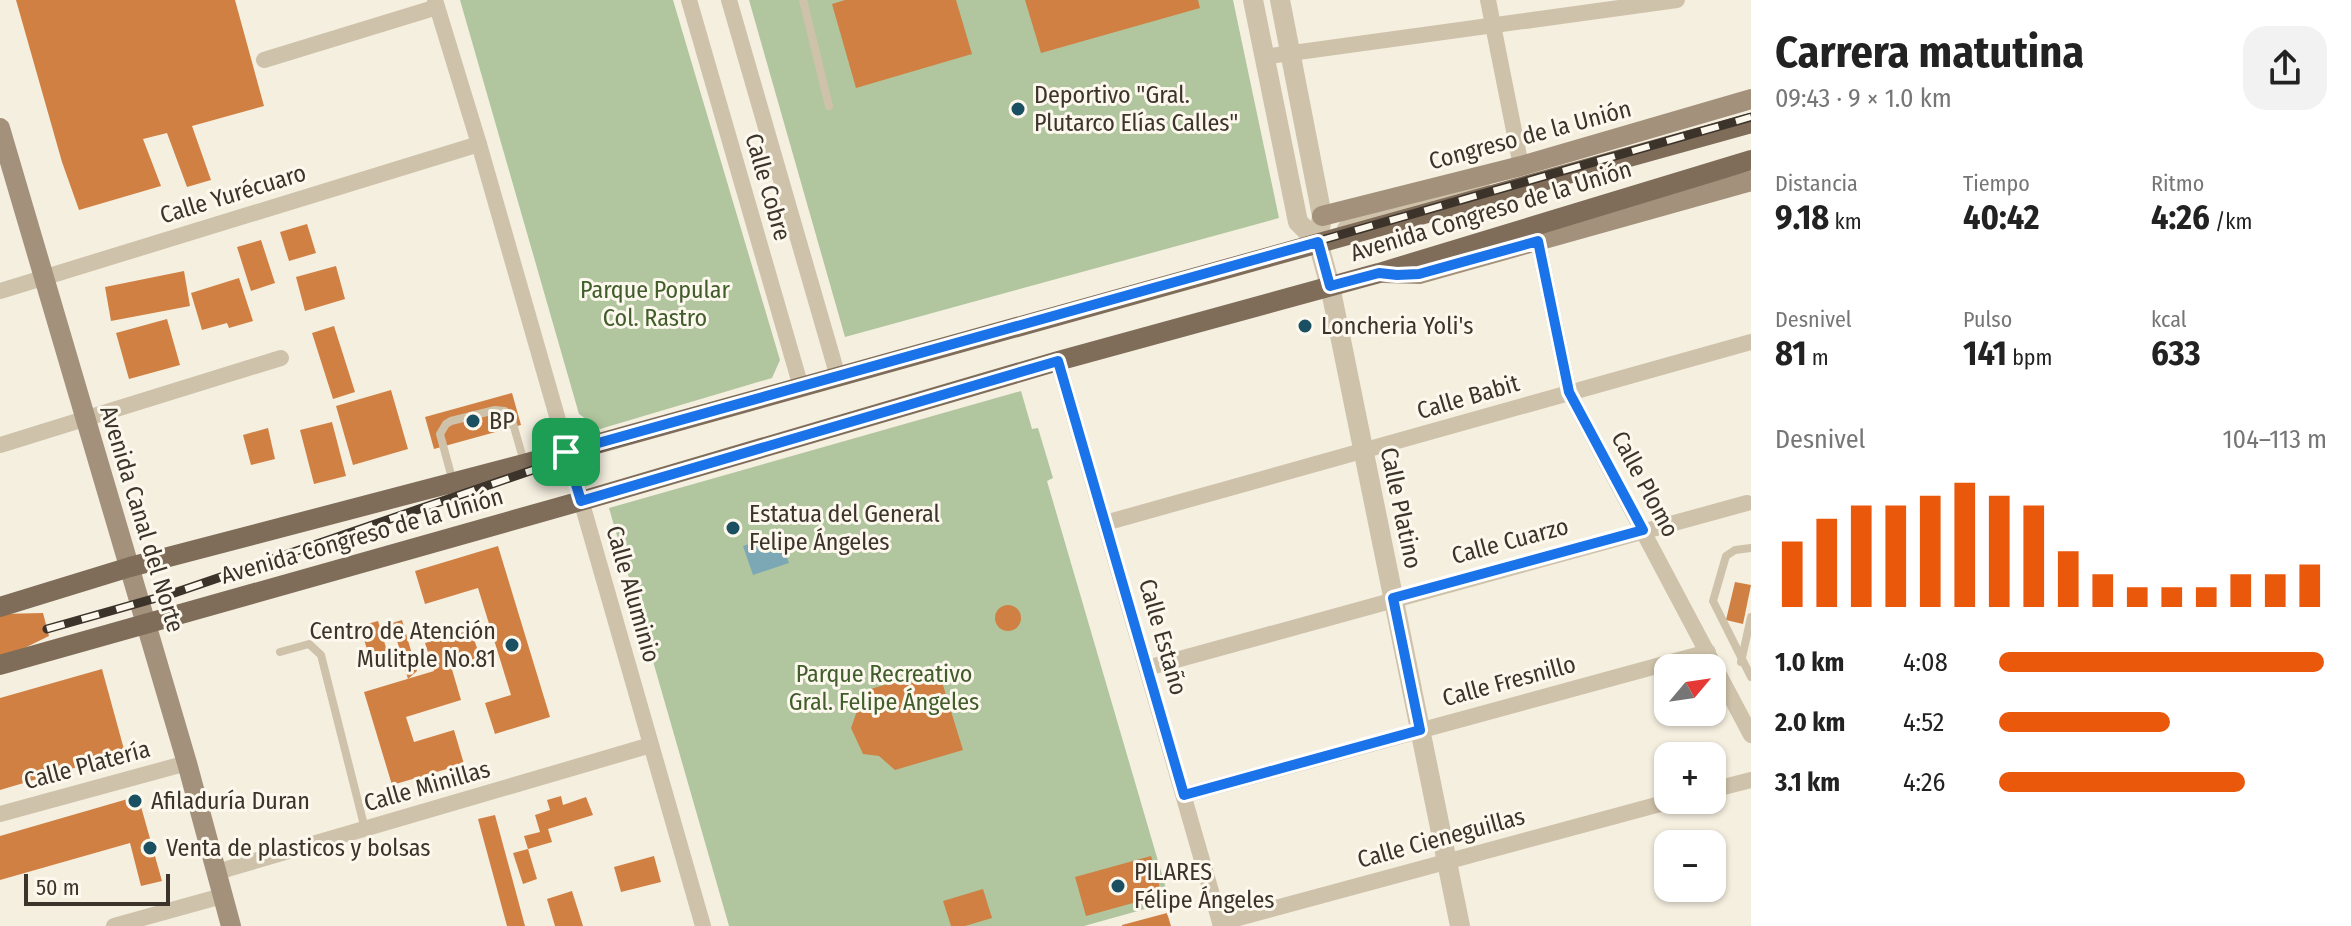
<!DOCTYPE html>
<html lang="es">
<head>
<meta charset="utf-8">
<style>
	:root { --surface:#fff; --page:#f2f2f2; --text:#222; --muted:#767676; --accent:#ea580c }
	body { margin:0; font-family:"Fira Sans Condensed",sans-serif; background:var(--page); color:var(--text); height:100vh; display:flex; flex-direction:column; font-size:30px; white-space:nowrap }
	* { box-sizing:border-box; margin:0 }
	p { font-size:26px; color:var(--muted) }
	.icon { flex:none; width:44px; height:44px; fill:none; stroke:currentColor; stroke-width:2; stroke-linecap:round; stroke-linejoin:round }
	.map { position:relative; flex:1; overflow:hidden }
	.sheet { display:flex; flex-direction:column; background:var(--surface); width:600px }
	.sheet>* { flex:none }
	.needle { width:52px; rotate:61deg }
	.buttons { position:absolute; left:1654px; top:654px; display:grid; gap:16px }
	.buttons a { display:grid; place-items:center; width:72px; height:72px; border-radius:16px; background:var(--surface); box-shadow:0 2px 6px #0004; font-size:40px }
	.scale { position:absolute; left:24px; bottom:20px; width:146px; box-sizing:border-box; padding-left:8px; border:4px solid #3c332a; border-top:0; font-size:22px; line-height:28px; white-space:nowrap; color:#3c332a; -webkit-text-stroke:6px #fcf8ed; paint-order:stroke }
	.pin { position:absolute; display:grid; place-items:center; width:68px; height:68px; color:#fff; margin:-34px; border-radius:16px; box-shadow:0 4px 12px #0006 }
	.round { display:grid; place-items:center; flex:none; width:84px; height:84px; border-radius:24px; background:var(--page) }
	.overview { display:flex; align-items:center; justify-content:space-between; height:136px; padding:0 24px }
	h1 { font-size:44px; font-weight:700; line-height:60px }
	.stats { display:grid; grid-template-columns:repeat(3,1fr); gap:12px; height:136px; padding:8px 24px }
	.stats div { display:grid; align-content:center }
	.stats b { font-size:34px; font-weight:700 }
	.stats small { font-size:22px; font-weight:400 }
	.stats p { font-size:22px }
	.chart { height:224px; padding:16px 24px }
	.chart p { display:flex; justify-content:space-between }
	.chart svg { width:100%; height:144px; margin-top:8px; stroke:var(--accent); stroke-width:6 }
	ul { padding:0 24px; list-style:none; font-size:26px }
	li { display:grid; grid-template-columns:128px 96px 1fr; align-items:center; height:60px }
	li i { height:20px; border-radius:10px; background:var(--accent) }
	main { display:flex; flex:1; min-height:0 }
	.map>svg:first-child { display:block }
</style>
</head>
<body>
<main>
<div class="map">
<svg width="1751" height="926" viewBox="0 0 1751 926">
	<rect width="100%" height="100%" fill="#f5efe0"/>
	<g fill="#b1c69e">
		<polygon points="460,0 673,0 780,360 772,378 600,429 579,414"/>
		<polygon points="749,0 1233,0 1279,218 845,337"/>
		<polygon points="1021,391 1032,429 1038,428 1053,478 1047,481 1170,902 1084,926 729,926 609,508"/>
	</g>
	<polygon fill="#7ca8b5" points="779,534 789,563 753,575 743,546"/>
	<g fill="#d08043">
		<polygon points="16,0 235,0 264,106 192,126 211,180 187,187 167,133 143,139 161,186 79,210 62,162"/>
		<polygon points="845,0 956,0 972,54 856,88 832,4"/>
		<polygon points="1025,0 1198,0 1200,8 1041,53"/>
		<polygon points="307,224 316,253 289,261 280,232"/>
		<polygon points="261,240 275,283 251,291 237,247"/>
		<polygon points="336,266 345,299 305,311 296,277"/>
		<polygon points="184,271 190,306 111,321 105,287"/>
		<polygon points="239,278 253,321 229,328 227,323 202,330 191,293"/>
		<polygon points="167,319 180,365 129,379 116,333"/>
		<polygon points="334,326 355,392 333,399 312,333"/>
		<polygon points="391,390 408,449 353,465 336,406"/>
		<polygon points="512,393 521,425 434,449 425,417"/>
		<polygon points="332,422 346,476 314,484 300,430"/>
		<polygon points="268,428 275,459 251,465 243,435"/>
		<polygon points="498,546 550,717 495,734 485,703 511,695 478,588 425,604 415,571"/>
		<polygon points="1735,582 1751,585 1743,624 1726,620"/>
		<circle cx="1008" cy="618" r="13"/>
		<polygon points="43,613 49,636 0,660 0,614"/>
		<polygon points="402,620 417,671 408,679 392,623"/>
		<polygon points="378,621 387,651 369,656 360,626"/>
		<polygon points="471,630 480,657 451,666 461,700 406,717 414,742 454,730 464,764 392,785 364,692 434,671 425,643"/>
		<polygon points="102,669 125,753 0,790 0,698"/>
		<polygon points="938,669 963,750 895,770 879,756 863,754 851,728 864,691"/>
		<polygon points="138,796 162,881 141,886 130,843 0,880 0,836"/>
		<polygon points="561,796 563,805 586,797 593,815 548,829 552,842 528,849 524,836 540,832 535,815 550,810 547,800"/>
		<polygon points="495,815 525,926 507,926 478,819"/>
		<polygon points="528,849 537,879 523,884 513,853"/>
		<polygon points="654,856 661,882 621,892 614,867"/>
		<polygon points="1151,856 1162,895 1086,916 1075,877"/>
		<polygon points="983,889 992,918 965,926 951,926 943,901"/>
		<polygon points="572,891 583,926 555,926 547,899"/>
		<polygon points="1167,913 1171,926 1122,926 1122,925"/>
	</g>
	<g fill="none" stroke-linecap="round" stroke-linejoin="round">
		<g stroke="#cfc2aa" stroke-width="8">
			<polyline points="803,0 829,106"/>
			<polyline points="453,482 440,434 446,424 451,421 495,410 505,411 512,420 524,462"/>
			<polyline points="1751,548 1735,550 1726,556 1713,601 1751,677"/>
			<polyline points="280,652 309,644 321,655 365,829"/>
			<polyline points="1741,662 1751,617"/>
		</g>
		<g stroke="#cfc2aa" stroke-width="16">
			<polyline points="435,0 479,144 703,926"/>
			<polyline points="689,0 801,387"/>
			<polyline points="729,0 838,377"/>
			<polyline points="1488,0 1521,166"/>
			<polyline points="1263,57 1677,0"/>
			<polyline points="264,60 437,7"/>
			<polyline points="1538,241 1569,392 1751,735"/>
			<polyline points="0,291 479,144"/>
			<polyline points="1058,361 1221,926"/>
			<polyline points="0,445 281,358"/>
			<polyline points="1105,523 1751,342"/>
			<polyline points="1147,668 1747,503"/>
			<polyline points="1712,790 1751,780"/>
			<polyline points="1184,795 1708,652"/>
			<polyline points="0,814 187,763"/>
			<polyline points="217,872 651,745"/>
			<polyline points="1220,923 1675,800"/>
			<polyline points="114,926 222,896"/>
		</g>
		<g stroke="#cfc2aa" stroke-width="20">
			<polyline points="1253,0 1298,222 1318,242"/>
			<polyline points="1280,0 1322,216 1318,242 1330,286 1460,926"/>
			<polyline points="1347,229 1379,214 1480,186"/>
		</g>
		<g stroke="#a3917b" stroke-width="20">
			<polyline points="0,128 187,763 231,926"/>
			<polyline points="1322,216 1521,166 1751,99"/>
			<polyline points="1383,273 1419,274 1751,181"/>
		</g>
		<g stroke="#7f6d5a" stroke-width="20">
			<polyline points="0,607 130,567 524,464 1751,123"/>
			<polyline points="0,665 581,501 1058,361 1379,273 1751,160"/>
		</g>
		<defs>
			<polyline id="rail" points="47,629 174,593 603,446 1751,117"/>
		</defs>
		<use href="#rail" stroke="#3c332a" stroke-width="9"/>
		<use href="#rail" stroke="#fcf8ed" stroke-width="6" stroke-dasharray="18" stroke-linecap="butt"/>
	</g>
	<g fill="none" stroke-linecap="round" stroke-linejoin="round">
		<defs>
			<polygon id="route" points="1538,241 1569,392 1643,530 1393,598 1420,730 1184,795 1058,361 581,501 566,452 1318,242 1330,286 1379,273 1397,275 1419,274"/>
		</defs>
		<use href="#route" stroke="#fff" stroke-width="16"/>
		<use href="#route" stroke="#1a73e8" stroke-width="10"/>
	</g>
	<g fill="#1b5062" stroke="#fcf8ed" stroke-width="3">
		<circle cx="1018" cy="109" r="8"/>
		<circle cx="1305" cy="326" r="8"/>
		<circle cx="473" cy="421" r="8"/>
		<circle cx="733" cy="528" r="8"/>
		<circle cx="512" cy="645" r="8"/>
		<circle cx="135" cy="801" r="8"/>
		<circle cx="150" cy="848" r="8"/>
		<circle cx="1118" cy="886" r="8"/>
	</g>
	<g text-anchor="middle" stroke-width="6" stroke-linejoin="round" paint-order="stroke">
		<g font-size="24" fill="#3c332a" stroke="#fcf8ed" text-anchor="start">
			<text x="1034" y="103">Deportivo "Gral.<tspan x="1034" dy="28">Plutarco Elías Calles"</tspan></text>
			<text x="1321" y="334">Loncheria Yoli's</text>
			<text x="489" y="429">BP</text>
			<text x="749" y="522">Estatua del General<tspan x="749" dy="28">Felipe Ángeles</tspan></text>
			<text x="496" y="639" text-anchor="end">Centro de Atención<tspan x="496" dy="28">Mulitple No.81</tspan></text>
			<text x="151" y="809">Afiladuría Duran</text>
			<text x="166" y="856">Venta de plasticos y bolsas</text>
			<text x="1134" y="880">PILARES<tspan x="1134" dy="28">Félipe Ángeles</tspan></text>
		</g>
		<g font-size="24" fill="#3c332a" stroke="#fcf8ed">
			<text transform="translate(1530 135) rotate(-15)" y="8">Congreso de la Unión</text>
			<text transform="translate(768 187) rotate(74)" y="8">Calle Cobre</text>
			<text transform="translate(233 194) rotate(-17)" y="8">Calle Yurécuaro</text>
			<text transform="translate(1491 211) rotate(-17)" y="8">Avenida Congreso de la Unión</text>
			<text transform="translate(1468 397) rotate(-16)" y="8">Calle Babit</text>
			<text transform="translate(1645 484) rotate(62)" y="8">Calle Plomo</text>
			<text transform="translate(1401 508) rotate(78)" y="8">Calle Platino</text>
			<text transform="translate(142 519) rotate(73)" y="8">Avenida Canal del Norte</text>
			<text transform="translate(362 536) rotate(-16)" y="8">Avenida Congreso de la Unión</text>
			<text transform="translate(1510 541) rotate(-15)" y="8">Calle Cuarzo</text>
			<text transform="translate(633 594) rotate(74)" y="8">Calle Aluminio</text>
			<text transform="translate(1163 637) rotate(74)" y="8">Calle Estaño</text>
			<text transform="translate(1509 681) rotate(-15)" y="8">Calle Fresnillo</text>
			<text transform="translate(87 765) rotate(-15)" y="8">Calle Platería</text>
			<text transform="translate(427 786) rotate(-16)" y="8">Calle Minillas</text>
			<text transform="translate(1441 838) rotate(-15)" y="8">Calle Cieneguillas</text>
		</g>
		<g font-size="24" fill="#415d2b" stroke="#fcf8ed">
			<text x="655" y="298">Parque Popular<tspan x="655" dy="28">Col. Rastro</tspan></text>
			<text x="884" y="682">Parque Recreativo<tspan x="884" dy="28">Gral. Felipe Ángeles</tspan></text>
		</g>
	</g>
</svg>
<div class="buttons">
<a><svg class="needle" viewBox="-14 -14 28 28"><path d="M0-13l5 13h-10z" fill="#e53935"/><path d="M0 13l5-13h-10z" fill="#767676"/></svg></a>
<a>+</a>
<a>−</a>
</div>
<div class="scale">50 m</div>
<div class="pin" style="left:566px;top:452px;background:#1e9e55"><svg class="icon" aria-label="arrive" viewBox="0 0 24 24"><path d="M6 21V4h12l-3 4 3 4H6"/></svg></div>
</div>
<section class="sheet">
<div class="overview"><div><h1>Carrera matutina</h1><p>09:43 · 9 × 1.0 km</p></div><a class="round"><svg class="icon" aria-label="share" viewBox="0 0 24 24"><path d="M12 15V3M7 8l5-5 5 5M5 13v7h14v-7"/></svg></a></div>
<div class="stats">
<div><p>Distancia</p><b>9.18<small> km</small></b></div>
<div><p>Tiempo</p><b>40:42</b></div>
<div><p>Ritmo</p><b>4:26<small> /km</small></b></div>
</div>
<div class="stats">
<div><p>Desnivel</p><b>81<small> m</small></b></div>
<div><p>Pulso</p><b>141<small> bpm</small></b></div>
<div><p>kcal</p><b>633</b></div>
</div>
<div class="chart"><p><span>Desnivel</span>104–113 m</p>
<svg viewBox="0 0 160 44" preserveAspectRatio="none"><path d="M5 44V24M15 44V17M25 44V13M35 44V13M45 44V10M55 44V6M65 44V10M75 44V13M85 44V27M95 44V34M105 44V38M115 44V38M125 44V38M135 44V34M145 44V34M155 44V31"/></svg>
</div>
<ul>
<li><b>1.0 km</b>4:08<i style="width:99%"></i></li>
<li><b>2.0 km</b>4:52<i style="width:52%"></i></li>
<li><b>3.1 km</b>4:26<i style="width:75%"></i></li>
</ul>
</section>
</main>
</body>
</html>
